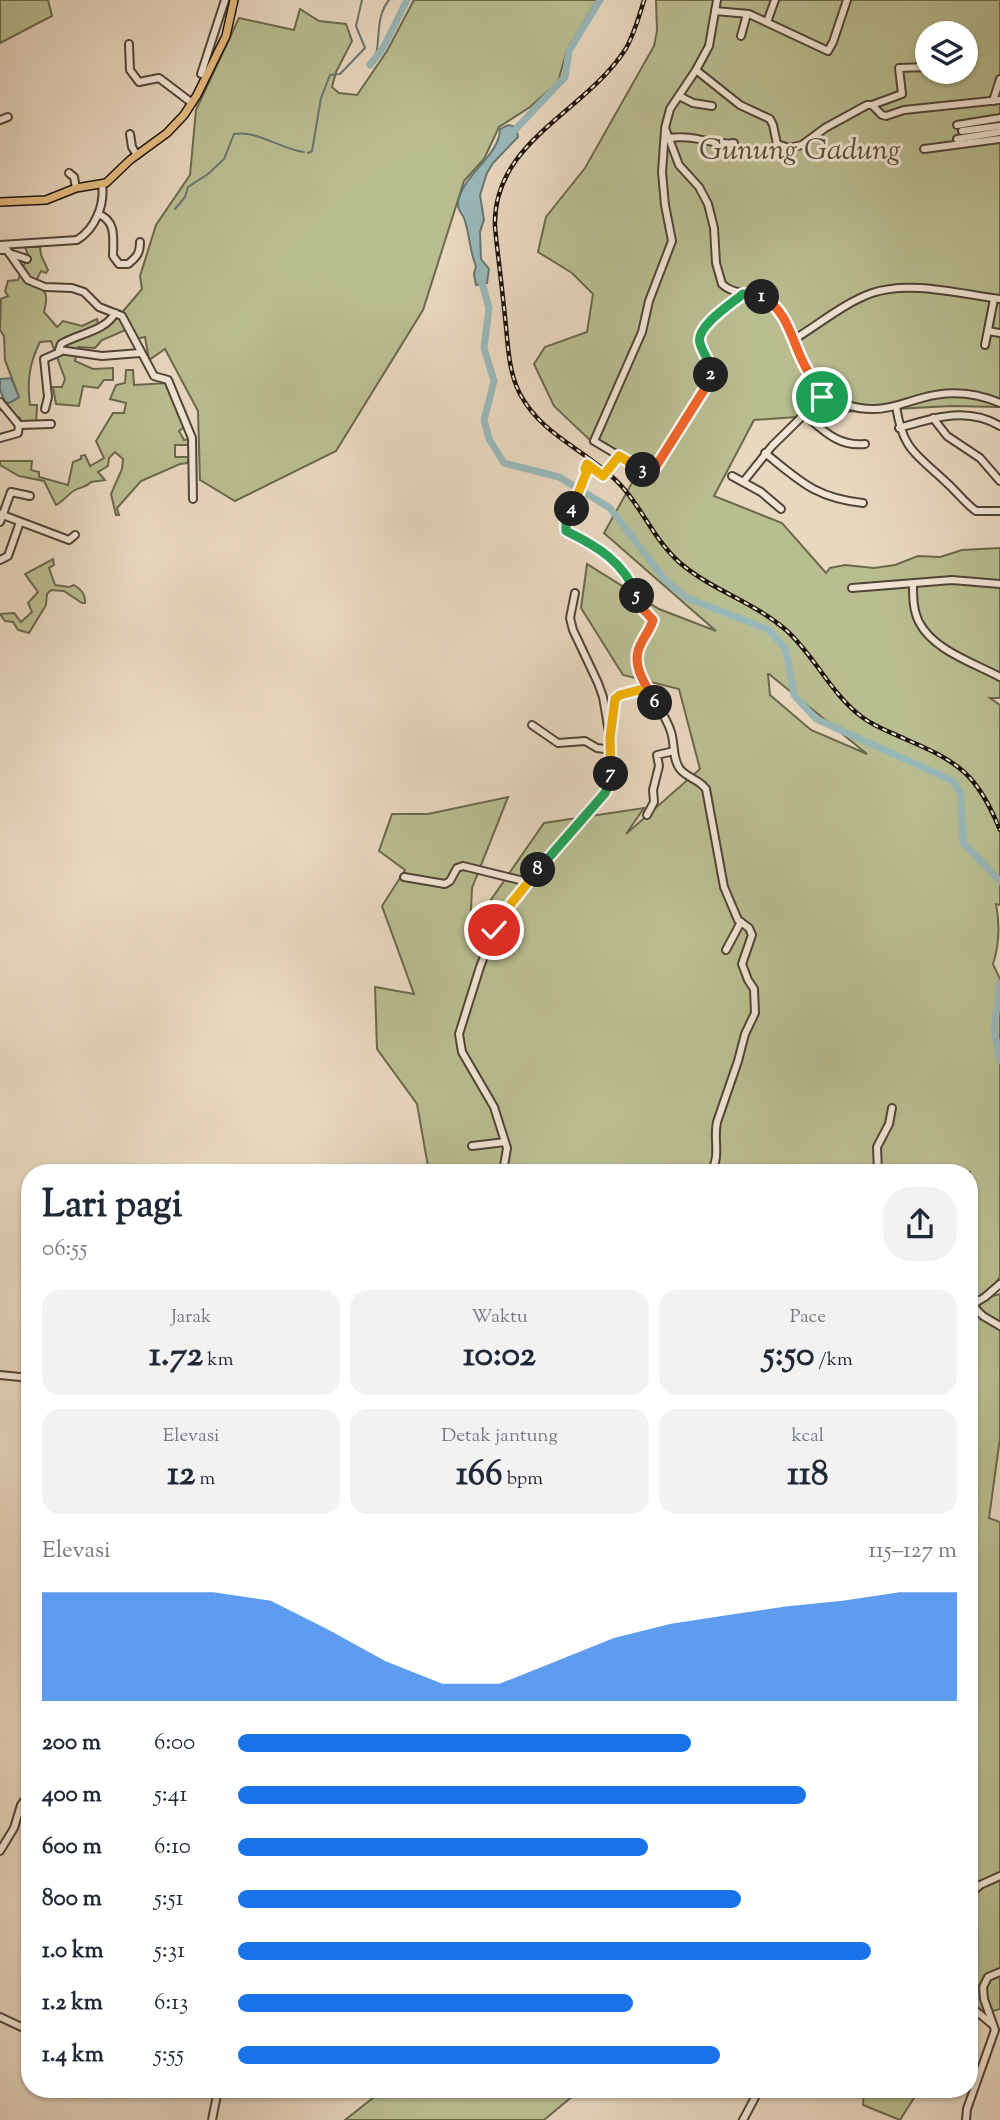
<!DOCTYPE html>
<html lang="id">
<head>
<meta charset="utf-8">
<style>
	:root { --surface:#fff; --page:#f2f2f3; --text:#1f2937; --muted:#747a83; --accent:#1a73e8 }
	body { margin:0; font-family:"Sorts Mill Goudy",serif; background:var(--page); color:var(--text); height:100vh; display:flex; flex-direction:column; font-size:26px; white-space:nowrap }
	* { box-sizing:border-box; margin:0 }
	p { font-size:23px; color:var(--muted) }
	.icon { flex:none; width:38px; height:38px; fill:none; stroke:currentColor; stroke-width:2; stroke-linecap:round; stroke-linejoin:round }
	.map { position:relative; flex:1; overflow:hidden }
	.details { position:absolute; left:21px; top:1164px; width:957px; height:934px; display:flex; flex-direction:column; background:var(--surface); border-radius:28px; box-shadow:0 2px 5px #0004 }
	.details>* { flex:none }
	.controls { position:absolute; left:915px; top:21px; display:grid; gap:14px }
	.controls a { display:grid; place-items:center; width:63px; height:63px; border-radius:50%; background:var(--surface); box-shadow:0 2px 5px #0004; font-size:35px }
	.pin { position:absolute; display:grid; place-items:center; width:60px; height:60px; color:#fff; margin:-30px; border:4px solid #fff; border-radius:50%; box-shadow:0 2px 7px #0007 }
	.km { position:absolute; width:35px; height:35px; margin:-18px; border-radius:50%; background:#222; color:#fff; font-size:19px; line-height:35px; text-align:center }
	.round { display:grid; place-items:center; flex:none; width:74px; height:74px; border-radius:28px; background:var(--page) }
	.head { display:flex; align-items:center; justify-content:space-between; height:119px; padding:0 21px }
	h1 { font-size:38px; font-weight:700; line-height:52px }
	.metrics { display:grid; grid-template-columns:repeat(3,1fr); gap:10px; height:119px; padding:7px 21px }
	.metrics div { display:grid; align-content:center; border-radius:18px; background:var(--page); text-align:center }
	.metrics b { font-size:35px; font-weight:700 }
	.metrics small { font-size:19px; font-weight:400 }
	.metrics p { font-size:19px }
	.chart { height:196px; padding:14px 21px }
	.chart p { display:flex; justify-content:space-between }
	.chart svg { width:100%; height:126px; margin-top:7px; fill:var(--accent); opacity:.7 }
	ul { padding:0 21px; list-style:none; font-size:23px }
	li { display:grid; grid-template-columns:112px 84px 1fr; align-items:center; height:52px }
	li i { height:18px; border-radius:9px; background:var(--accent) }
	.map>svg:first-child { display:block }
</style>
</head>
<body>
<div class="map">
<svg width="1000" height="2120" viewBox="0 0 1000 2120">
	<rect width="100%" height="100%" fill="#e9d8c0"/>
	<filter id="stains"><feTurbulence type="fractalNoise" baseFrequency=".00286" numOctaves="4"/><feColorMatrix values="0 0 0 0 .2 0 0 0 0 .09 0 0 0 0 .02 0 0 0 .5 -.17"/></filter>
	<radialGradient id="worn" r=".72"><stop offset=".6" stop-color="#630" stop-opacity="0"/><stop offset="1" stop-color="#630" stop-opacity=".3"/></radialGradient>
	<g fill="#b9be91" stroke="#6b694e" stroke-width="2" fill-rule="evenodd">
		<polygon points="0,0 48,0 52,16 0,43"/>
		<path d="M414 0H597L567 50 558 82 530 107 499 127 484 159 464 181 423 310 336 451 235 501 200 480 198 411 165 349 149 360 145 337 135 339 130 328 102 340 95 348 78 347 75 361 93 369 113 368V380H104L98 388 83 386 79 406 56 404 53 387H62L65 379 51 341 40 342C29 364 27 381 30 405H37L36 425 21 427 20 418 0 410 5 402 9 403 19 397 5 360 4 336 0 330 1 299 8 296 5 291 8 281 18 280 28 255 25 247H40L41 255 48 270 46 273 41 271 36 281C47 291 48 298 44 312L57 327 63 321 82 326 97 319 98 323 95 327 98 329 120 315 142 289 140 276 156 225 190 175 196 110 239 18 294 30 300 9 319 21 346 24 352 41 336 72 332 87 339 93 357 95 387 51Z"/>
		<path d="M656 0H1000V407L951 406 804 414 797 417 754 420 714 496 782 523 826 573 830 568 845 565 874 568 895 565 918 556 940 557 962 550 1000 548V698H990L1000 705V905L996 904C1000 925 1000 943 993 964L1000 979V1276L990 1297 1000 1294V1438L989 1518 1000 1522V2009L970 2018V1172H429L417 1104 377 1049 375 987 414 994 382 906 405 870 379 851 392 814H428L508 797 472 888 470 930 544 823 644 808 626 834 700 769 679 689 623 675 581 608 587 564 659 609 716 631 604 533 642 465 595 445 554 406 534 364 545 347 587 332 593 294 572 273 538 252 546 217 585 168 654 46 657 31ZM928 33H966V72H928ZM768 674H769L867 754 811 730 770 695Z"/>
		<path d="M126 370H133L134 385 168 383 184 427 179 431 184 440 190 439 191 445H175V457H190L187 463 180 464 141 481 117 508 119 515H116L111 494 122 469 123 459 115 452 109 458 108 466 98 472 105 480 91 482C86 487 82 487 75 490 68 494 64 501 56 505L44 481 19 476 0 465V461H32L31 470 39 472V477L68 485 73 462 81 459V456L85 455 90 466 104 458 96 441 113 413H124L126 403 110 399 116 385 125 383Z"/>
		<path d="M53 559 54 565 49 568 55 585 69 587 74 585C81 589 86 594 85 603H82L64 591 51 590 47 594 46 605 29 633 18 630 13 622 5 621 0 614 14 613 21 622 32 612 28 603 38 592 25 574Z"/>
		<polygon points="383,2090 580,2090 544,2120 345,2120"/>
		<polygon points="864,2090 919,2090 900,2120 863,2105"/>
	</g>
	<g fill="#99b8b9" stroke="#677673" stroke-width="2">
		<path d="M508 125 516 127 518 137 493 163 487 173 480 195 484 220 480 232 481 259 489 269 487 283 476 285 474 274 476 266C469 250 470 234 464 218 462 213 457 210 458 203 461 176 500 156 500 129Z"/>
		<polygon points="11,378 19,397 9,403 5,402 0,390 0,379"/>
	</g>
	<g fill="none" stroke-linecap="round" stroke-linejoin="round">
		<g stroke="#677673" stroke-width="2">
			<path d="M375 59C381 38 375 17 389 0"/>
			<polyline points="308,153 312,151 321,98 330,75 340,74 365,48 356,26 362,0"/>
			<path d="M175 209 185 197 188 187 208 174 224 159 234 134C258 130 280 149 304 152"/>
		</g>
		<g stroke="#99b8b9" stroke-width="7">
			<polyline points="370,65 383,48 407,0"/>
			<polyline points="512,133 565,77 569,51 600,0"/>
			<polyline points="480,276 489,308 484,348 494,381 484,420 489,439 504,463 559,477 610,508 665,580 687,598 769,630 786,650 794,695 816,719 953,781 961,795 963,843 1000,881"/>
			<polyline points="1000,983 994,1029 1000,1061"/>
		</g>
		<defs>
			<g id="minor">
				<path d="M717 0 709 46 696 70 670 109 665 128 679 165 699 187 708 204 714 228 716 263 722 284C735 297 757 290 771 303 783 313 788 329 795 344 811 381 830 410 875 409 892 409 906 402 922 398 949 390 974 392 1000 403"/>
				<polyline points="715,11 749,14 828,51 833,42 847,0"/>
				<polyline points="767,22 775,0"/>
				<polyline points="741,36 747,14"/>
				<polyline points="129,44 130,70 139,82 159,78 192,103"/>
				<polyline points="696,70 740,105 770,119 773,125 777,144 789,148 802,145 825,128 867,105 872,105 882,115 886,116 904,110 1000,100"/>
				<polyline points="201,74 225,0"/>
				<polyline points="679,96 693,103 712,106"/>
				<polyline points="993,101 1000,79"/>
				<polyline points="872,105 902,94 899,68 928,67"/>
				<polyline points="0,120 8,117"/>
				<polyline points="957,125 1000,118"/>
				<path d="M665 130 662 172 665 205 672 241 649 301 642 332 594 441 646 472 653 471 709 382C715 360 694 349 702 330L743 294"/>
				<polyline points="962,131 1000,126"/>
				<polyline points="130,134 132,147 137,155"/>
				<path d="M669 138C696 134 713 146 734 143"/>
				<polyline points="957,139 1000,132"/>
				<polyline points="924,149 1000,139"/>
				<polyline points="69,173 74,177 76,188"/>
				<path d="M98 214C117 221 113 239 113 256L119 264H128C137 257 140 253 140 242"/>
				<path d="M0 245 77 240C95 229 105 205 102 184"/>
				<polyline points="0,250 7,250 28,280 45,287 72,288 84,292 99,307 122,316 154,376 168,380 192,438 193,499"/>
				<polyline points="9,253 27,259"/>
				<path d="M115 313C106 331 77 334 61 344L59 350 102 356 140 353"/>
				<polyline points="988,331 1000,333"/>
				<path d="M793 340C818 325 844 303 872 293 910 280 960 294 1000 299"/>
				<polyline points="985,345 994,299"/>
				<polyline points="0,402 19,425 51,424"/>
				<path d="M896 406C903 452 917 454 947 483 957 492 965 503 976 511H1000"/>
				<polyline points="45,409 48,397 44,359 60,352"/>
				<path d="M804 414C823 430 838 447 865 444"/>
				<polyline points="933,418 947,436 980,458 1000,481"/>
				<path d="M899 428C933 418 967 406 1000 426"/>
				<polyline points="0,438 18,433 19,425"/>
				<path d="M765 453C801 482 816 498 863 503"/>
				<path d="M603 476 587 464 585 469 587 471 568 516 566 531 594 545 619 565 632 583 640 606 652 618C651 631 639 640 637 653 634 681 664 707 671 732 675 744 672 758 680 769 687 778 699 779 706 789L724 887 738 920 749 928 752 935 742 964 748 980 754 989 755 1013 745 1034 738 1061 717 1122C713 1140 721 1155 711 1172"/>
				<polyline points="732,476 761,492 781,509"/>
				<polyline points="744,481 772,446 825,394"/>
				<polyline points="0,514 69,540 75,535"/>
				<polyline points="0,522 11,492 30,496"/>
				<polyline points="0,560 8,556 20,522"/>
				<path d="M913 584C913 597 913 610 919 622 933 650 974 663 1000 677"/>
				<polyline points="852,588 952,580 1000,584"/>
				<polyline points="532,725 558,743 585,741 597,748 612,750"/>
				<polyline points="611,733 617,697 639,690 652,700"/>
				<polyline points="647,815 654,802 653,790 659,766 657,755 674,751"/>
				<polyline points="404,877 445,884 450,881 457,868 463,866 528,882"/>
				<polyline points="726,950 741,922"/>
				<polyline points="472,1146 505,1142"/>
				<polyline points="503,1172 507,1148 494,1107 462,1052 459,1034 480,967 497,922 576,824 605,793 610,783 612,750 603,697 598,683 573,630 570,618 575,593"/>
				<polyline points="878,1172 877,1147 889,1124 892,1108"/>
				<polyline points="972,1305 983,1316 1000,1326"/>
				<polyline points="970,1306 985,1297 1000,1284"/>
				<polyline points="0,1375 30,1378"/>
				<polyline points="0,1851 14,1828 21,1805 30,1793"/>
				<polyline points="970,1894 980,1885 1000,1876"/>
				<polyline points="970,2006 993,2025"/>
				<polyline points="0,2017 30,2031"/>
				<polyline points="212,2120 218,2090"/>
				<polyline points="743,2120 759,2090"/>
				<polyline points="966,2120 967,2109 995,2030 984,1999 983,1987 988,1977 1000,1972"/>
			</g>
			<polyline id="major" points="0,202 46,200 76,188 106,183 130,160 167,133 184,115 197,95 226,36 234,0"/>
		</defs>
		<use href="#minor" stroke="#504538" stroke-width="10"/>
		<use href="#major" stroke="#1d140b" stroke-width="10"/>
		<use href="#minor" stroke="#f1e6d6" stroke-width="6"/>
		<use href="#major" stroke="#e4bc80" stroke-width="7"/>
		<defs>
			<path id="rail" d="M644 0C639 17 634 35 625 50 584 113 492 142 495 227 498 257 502 287 505 317 508 343 508 371 520 394 541 433 579 447 610 475 639 499 651 537 679 562 711 590 754 602 786 630 815 656 830 693 862 717 875 727 890 732 905 739 959 762 977 774 1000 830"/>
		</defs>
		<use href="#rail" stroke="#1d140b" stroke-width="4.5"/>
		<use href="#rail" stroke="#f1e6d6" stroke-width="2" stroke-dasharray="5" stroke-linecap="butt"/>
		<defs>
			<polyline id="minor-bridge" points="603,476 619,456"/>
		</defs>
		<use href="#minor-bridge" stroke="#504538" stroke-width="10" stroke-linecap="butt"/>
		<use href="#minor-bridge" stroke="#f1e6d6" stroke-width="6"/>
	</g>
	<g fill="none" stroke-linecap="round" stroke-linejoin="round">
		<defs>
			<path id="split-1" d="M762 297C786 308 792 340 803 362 808 374 817 384 825 394L822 397"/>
			<path id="split-2" d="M711 375C712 362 703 355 700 343 695 327 731 304 743 294L762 297"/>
			<polyline id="split-3" points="643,470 649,472 653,471 709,382 711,375"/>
			<polyline id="split-4" points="572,509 587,471 585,469 587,464 603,476 619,456 643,470"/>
			<path id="split-5" d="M572 509 566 521V531C597 546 624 562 637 596"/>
			<path id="split-6" d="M637 596 640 606 653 620C650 631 641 640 638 651 633 670 649 689 655 703"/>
			<polyline id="split-7" points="611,774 610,738 615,699 620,695 639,690 655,703"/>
			<polyline id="split-8" points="538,870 605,793 610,783 611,774"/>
			<polyline id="split-9" points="494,930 502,915 538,870"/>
		</defs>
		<use href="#split-1" stroke="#fff" stroke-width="14"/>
		<use href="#split-2" stroke="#fff" stroke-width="14"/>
		<use href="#split-3" stroke="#fff" stroke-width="14"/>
		<use href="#split-4" stroke="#fff" stroke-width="14"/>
		<use href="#split-5" stroke="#fff" stroke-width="14"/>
		<use href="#split-6" stroke="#fff" stroke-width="14"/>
		<use href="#split-7" stroke="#fff" stroke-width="14"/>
		<use href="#split-8" stroke="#fff" stroke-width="14"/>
		<use href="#split-9" stroke="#fff" stroke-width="14"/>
		<use href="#split-1" stroke="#f0652b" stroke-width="9"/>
		<use href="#split-2" stroke="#22a559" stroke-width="9"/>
		<use href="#split-3" stroke="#f0652b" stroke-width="9"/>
		<use href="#split-4" stroke="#f5b400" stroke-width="9"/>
		<use href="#split-5" stroke="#22a559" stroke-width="9"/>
		<use href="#split-6" stroke="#f0652b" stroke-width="9"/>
		<use href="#split-7" stroke="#f5b400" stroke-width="9"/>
		<use href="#split-8" stroke="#22a559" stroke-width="9"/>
		<use href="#split-9" stroke="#f5b400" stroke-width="9"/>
	</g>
	<g text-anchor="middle" stroke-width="6" stroke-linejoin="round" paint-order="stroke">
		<g font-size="30" font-style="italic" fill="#54503a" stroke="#f1e6d6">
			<text x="800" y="159">Gunung Gadung</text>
		</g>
	</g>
	<rect width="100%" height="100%" filter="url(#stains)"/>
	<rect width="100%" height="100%" fill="url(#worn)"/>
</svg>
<div class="controls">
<a><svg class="icon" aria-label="layers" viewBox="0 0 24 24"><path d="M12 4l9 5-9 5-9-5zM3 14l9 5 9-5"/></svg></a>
</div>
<div class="pin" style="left:822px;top:397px;background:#1e9e55"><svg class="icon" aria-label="arrive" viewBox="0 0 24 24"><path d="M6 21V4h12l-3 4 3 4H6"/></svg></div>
<div class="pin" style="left:494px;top:930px;background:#d93025"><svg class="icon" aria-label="check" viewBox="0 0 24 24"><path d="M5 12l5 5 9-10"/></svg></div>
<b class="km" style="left:762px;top:297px">1</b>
<b class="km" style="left:711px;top:375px">2</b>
<b class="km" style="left:643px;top:470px">3</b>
<b class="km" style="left:572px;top:509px">4</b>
<b class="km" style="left:637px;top:596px">5</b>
<b class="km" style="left:655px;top:703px">6</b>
<b class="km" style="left:611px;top:774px">7</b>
<b class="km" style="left:538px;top:870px">8</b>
<section class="details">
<div class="head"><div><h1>Lari pagi</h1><p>06:55</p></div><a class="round"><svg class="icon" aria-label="share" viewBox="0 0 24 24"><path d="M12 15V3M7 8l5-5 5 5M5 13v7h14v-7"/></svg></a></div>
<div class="metrics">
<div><p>Jarak</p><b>1.72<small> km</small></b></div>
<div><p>Waktu</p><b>10:02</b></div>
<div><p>Pace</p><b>5:50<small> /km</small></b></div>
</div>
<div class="metrics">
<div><p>Elevasi</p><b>12<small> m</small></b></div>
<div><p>Detak jantung</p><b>166<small> bpm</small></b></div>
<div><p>kcal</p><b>118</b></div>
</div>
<div class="chart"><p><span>Elevasi</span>115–127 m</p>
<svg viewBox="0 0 160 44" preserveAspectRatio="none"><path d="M0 44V6L10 6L20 6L30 6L40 9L50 19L60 30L70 38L80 38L90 30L100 22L110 17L120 14L130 11L140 9L150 6L160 6V44z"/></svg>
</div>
<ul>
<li><b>200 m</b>6:00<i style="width:63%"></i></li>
<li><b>400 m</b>5:41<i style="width:79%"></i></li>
<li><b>600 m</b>6:10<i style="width:57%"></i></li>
<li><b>800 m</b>5:51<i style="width:70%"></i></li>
<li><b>1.0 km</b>5:31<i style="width:88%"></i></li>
<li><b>1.2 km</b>6:13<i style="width:55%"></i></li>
<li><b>1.4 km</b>5:55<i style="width:67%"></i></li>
</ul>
</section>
</div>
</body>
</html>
